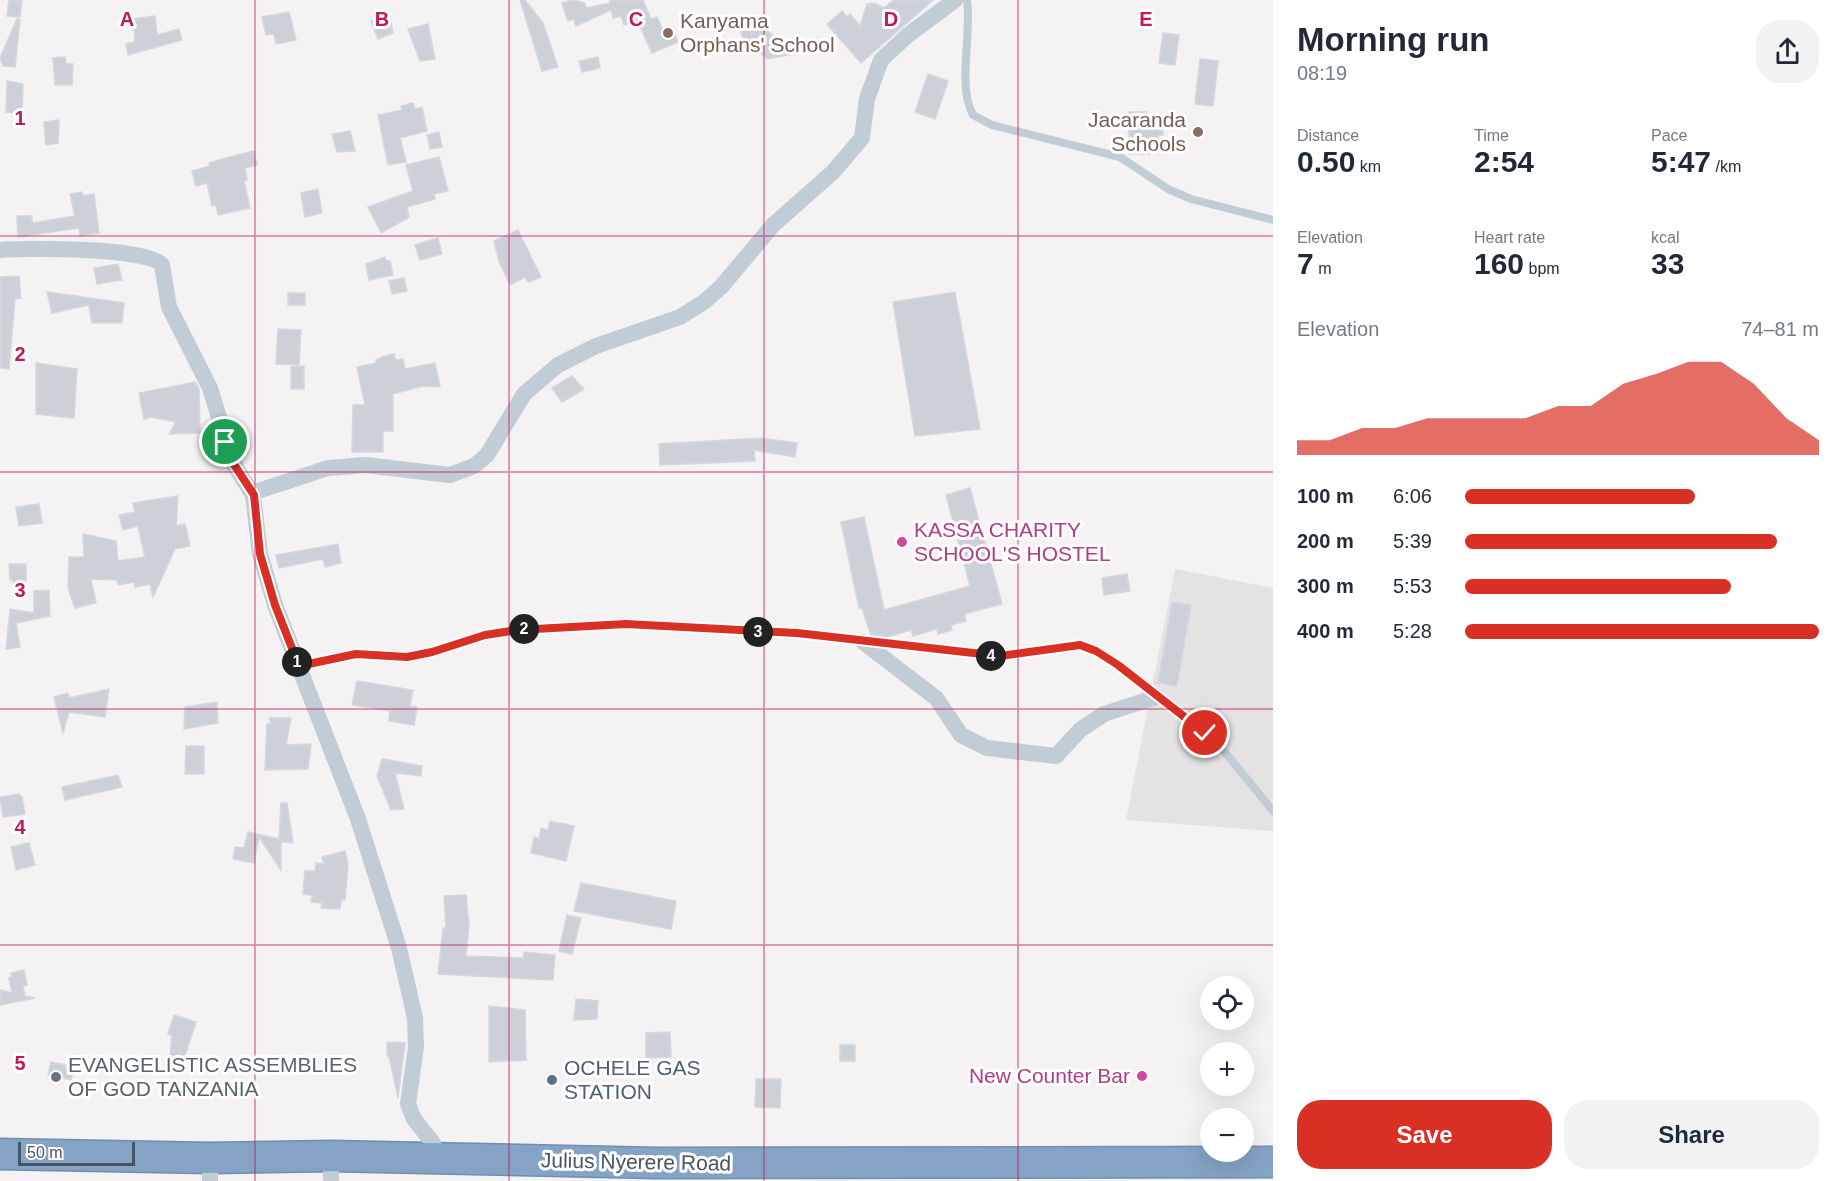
<!DOCTYPE html>
<html lang="en">
<head>
<meta charset="utf-8">
<style>
	:root { --surface:#fff; --page:#f2f2f3; --text:#1f2937; --muted:#747a83; --accent:#d93025 }
	body { margin:0; font-family:Helvetica,sans-serif; background:var(--page); color:var(--text); height:100vh; display:flex; flex-direction:column; font-size:22px; white-space:nowrap }
	* { box-sizing:border-box; margin:0 }
	p { font-size:20px; color:var(--muted) }
	.icon { flex:none; width:33px; height:33px; fill:none; stroke:currentColor; stroke-width:2; stroke-linecap:round; stroke-linejoin:round }
	.map { position:relative; flex:1; overflow:hidden }
	.drawer { display:flex; flex-direction:column; background:var(--surface); width:570px }
	.drawer>* { flex:none }
	.fabs { position:absolute; left:1200px; top:976px; display:grid; gap:12px }
	.fabs a { display:grid; place-items:center; width:54px; height:54px; border-radius:50%; background:var(--surface); box-shadow:0 6px 24px #0002; font-size:30px }
	.scale { position:absolute; left:18px; bottom:15px; width:117px; box-sizing:border-box; padding-left:6px; border:3px solid #475562; border-top:0; font-size:16px; line-height:21px; white-space:nowrap; color:#475562; -webkit-text-stroke:4px #fff; paint-order:stroke }
	.pin { position:absolute; display:grid; place-items:center; width:51px; height:51px; color:#fff; margin:-26px; border:3px solid #fff; border-radius:50%; box-shadow:0 2px 6px #0007 }
	.km { position:absolute; width:30px; height:30px; margin:-15px; border-radius:50%; background:#222; color:#fff; font-size:16px; line-height:30px; text-align:center }
	.round { display:grid; place-items:center; flex:none; width:63px; height:63px; border-radius:24px; background:var(--page) }
	.summary { display:flex; align-items:center; justify-content:space-between; height:102px; padding:0 24px }
	h1 { font-size:33px; font-weight:700; line-height:45px }
	.figures { display:grid; grid-template-columns:repeat(3,1fr); gap:9px; height:102px; padding:6px 24px }
	.figures div { display:grid; align-content:center }
	.figures b { font-size:30px; font-weight:700 }
	.figures small { font-size:16px; font-weight:400 }
	.figures p { font-size:16px }
	.chart { height:168px; padding:12px 24px }
	.chart p { display:flex; justify-content:space-between }
	.chart svg { width:100%; height:108px; margin-top:6px; fill:var(--accent); opacity:.7 }
	.primary-button { display:flex; gap:12px; margin-top:auto; padding:12px 24px }
	.primary-button a { flex:1; height:69px; border-radius:24px; background:var(--accent); color:#fff; font-size:24px; font-weight:700; line-height:69px; text-align:center }
	.primary-button a+a { background:var(--page); color:var(--text) }
	ul { padding:0 24px; list-style:none; font-size:20px }
	li { display:grid; grid-template-columns:96px 72px 1fr; align-items:center; height:45px }
	li i { height:15px; border-radius:8px; background:var(--accent) }
	main { display:flex; flex:1; min-height:0 }
	.map>svg:first-child { display:block }
</style>
</head>
<body>
<main>
<div class="map">
<svg width="1273" height="1181" viewBox="0 0 1273 1181">
	<rect width="100%" height="100%" fill="#f4f2f2"/>
	<polygon fill="#e5e2e3" points="1175,569 1273,588 1273,831 1126,820"/>
	<g fill="#cdd0d7" stroke="#d5d7de" stroke-width="1.5">
		<polygon points="9,0 22,0 20,17 7,16"/>
		<polygon points="520,0 525,0 543,23 558,67 542,71"/>
		<polygon points="573,0 585,3 586,8 610,3 610,0 643,0 651,19 657,17 665,35 674,32 678,42 652,53 638,22 624,25 621,16 613,18 611,10 576,26 574,19 568,21 562,3"/>
		<polygon points="894,0 933,0 861,63 827,24 842,11 847,17 850,14 860,26 867,4 874,3 884,8"/>
		<polygon points="289,12 296,40 276,44 274,34 266,35 262,17"/>
		<polygon points="389,13 393,33 378,39 371,21"/>
		<polygon points="155,16 157,35 179,29 182,40 128,55 126,44 134,42 135,36 132,19"/>
		<polygon points="745,17 756,26 759,23 794,54 767,59 742,36 739,24"/>
		<polygon points="17,19 20,20 15,67 3,66 0,58"/>
		<polygon points="428,24 435,59 420,61 408,29"/>
		<polygon points="1163,33 1179,35 1175,65 1159,63"/>
		<polygon points="65,57 66,64 73,64 72,85 55,85 53,58"/>
		<polygon points="598,57 600,68 582,72 579,61"/>
		<polygon points="1200,59 1218,61 1213,106 1195,104"/>
		<polygon points="928,74 948,81 935,119 915,112"/>
		<polygon points="7,81 23,84 22,113 6,112"/>
		<polygon points="413,103 415,109 422,107 427,131 400,138 406,162 388,165 378,115 402,110 401,106"/>
		<polygon points="1129,112 1147,112 1147,119 1163,120 1163,135 1158,135 1159,148 1149,149 1149,154 1129,154"/>
		<polygon points="59,120 58,143 46,145 44,122"/>
		<polygon points="350,131 355,151 337,152 332,134"/>
		<polygon points="439,132 442,147 430,149 427,135"/>
		<polygon points="254,151 257,165 245,168 247,180 244,181 250,208 218,215 216,205 212,206 207,183 196,186 192,171 210,166 209,163 226,158"/>
		<polygon points="439,157 448,191 434,194 435,199 407,207 409,217 381,233 368,207 413,191 406,165"/>
		<polygon points="318,189 322,213 305,217 301,193"/>
		<polygon points="82,192 83,196 94,194 99,233 80,236 79,228 18,237 17,216 32,216 32,223 75,216 70,194"/>
		<polygon points="518,230 541,277 528,282 525,277 510,285 499,261 494,241"/>
		<polygon points="438,238 442,254 420,260 415,245"/>
		<polygon points="385,257 386,261 390,261 393,275 369,280 366,264"/>
		<polygon points="118,264 122,280 97,284 94,268"/>
		<polygon points="19,276 21,298 15,299 9,369 0,368 0,277"/>
		<polygon points="404,278 407,291 392,294 389,281"/>
		<polygon points="47,292 124,303 122,323 92,323 89,305 52,313"/>
		<polygon points="955,292 980,429 915,436 893,302"/>
		<rect x="288" y="293" width="17" height="12"/>
		<polygon points="278,329 301,330 299,365 276,364"/>
		<polygon points="394,354 396,360 403,359 405,369 435,363 440,387 423,386 393,394 393,431 383,431 383,452 352,452 353,405 365,405 357,367 376,363 376,360 382,357"/>
		<polygon points="36,363 77,369 74,418 36,414"/>
		<polygon points="304,366 304,389 291,389 291,367"/>
		<polygon points="572,376 584,389 562,402 552,388"/>
		<polygon points="195,382 199,389 200,433 169,434 176,422 151,417 144,419 139,393"/>
		<polygon points="761,438 797,443 795,457 754,450 755,461 660,465 659,444"/>
		<polygon points="970,488 1002,604 964,614 966,621 951,625 952,630 938,634 937,629 913,636 911,630 887,637 871,635 862,608 859,608 841,522 864,517 884,610 970,586 946,495"/>
		<polygon points="178,496 176,526 185,524 190,546 175,549 153,597 150,584 135,587 134,582 118,585 117,580 91,579 96,603 75,608 68,588 69,557 84,557 83,534 116,541 118,561 145,557 138,526 123,530 119,515 135,512 133,503"/>
		<polygon points="39,504 42,523 19,526 16,507"/>
		<polygon points="338,544 341,563 325,567 323,559 279,568 276,555"/>
		<polygon points="9,564 26,564 26,584 13,585 13,580 10,580"/>
		<polygon points="1127,574 1130,591 1104,595 1102,578"/>
		<polygon points="49,590 50,616 16,623 20,647 6,649 10,609 34,613 34,591"/>
		<polygon points="1172,602 1191,605 1177,686 1158,683"/>
		<polygon points="357,681 413,690 410,706 417,707 414,725 389,721 390,711 352,705"/>
		<polygon points="109,689 105,717 69,712 63,733 54,697 68,693 69,698"/>
		<polygon points="217,702 218,723 184,729 185,707"/>
		<polygon points="269,718 291,718 286,745 311,744 308,769 265,770 267,724 271,724"/>
		<polygon points="186,746 204,746 204,774 185,774"/>
		<polygon points="382,759 422,766 421,776 395,773 404,809 391,810 377,776"/>
		<polygon points="118,775 122,787 65,800 62,787"/>
		<polygon points="19,794 22,797 25,814 3,817 0,797"/>
		<polygon points="281,803 287,803 293,843 281,842 281,870 259,837 254,863 233,859 235,847 244,848 248,832 279,839"/>
		<polygon points="550,821 574,826 566,861 531,853 534,837 539,838 541,828 548,830"/>
		<polygon points="29,843 35,865 16,870 11,847"/>
		<polygon points="345,851 348,865 345,900 341,899 340,909 321,908 322,903 311,902 312,895 303,894 305,871 315,871 316,863 324,864 322,857"/>
		<polygon points="581,883 676,901 671,929 574,911"/>
		<polygon points="466,895 469,927 466,956 523,958 524,952 555,955 553,980 438,974 443,928 446,928 444,896"/>
		<polygon points="567,915 581,918 572,954 559,951"/>
		<polygon points="24,970 27,985 23,986 25,996 35,998 0,1005 0,990 12,993 9,978 12,977 11,973"/>
		<polygon points="576,999 598,1001 597,1019 574,1020"/>
		<polygon points="489,1006 525,1010 526,1060 489,1062"/>
		<polygon points="174,1015 196,1022 182,1065 170,1057 172,1036 168,1034"/>
		<polygon points="670,1032 671,1057 646,1058 646,1033"/>
		<polygon points="387,1042 405,1043 398,1098 389,1056 387,1056"/>
		<rect x="840" y="1045" width="15" height="16"/>
		<polygon points="51,1062 74,1067 71,1080 48,1075"/>
		<polygon points="756,1079 781,1079 780,1108 755,1107"/>
	</g>
	<g fill="none" stroke-linecap="round" stroke-linejoin="round">
		<defs>
			<polyline id="highway" points="0,1154 210,1158 331,1156 657,1163 1273,1162"/>
		</defs>
		<use href="#highway" stroke="#708eb1" stroke-width="33"/>
		<g stroke="#c1ccd4" stroke-width="8">
			<path d="M967 0C972 34 957 87 973 115L992 125 1120 157 1168 189 1191 199 1273 220"/>
			<polyline points="299,666 356,654 407,657 432,653 485,635 517,630 626,624 797,633 1000,656 1080,646 1096,651 1118,665 1205,733 1220,746 1273,811"/>
		</g>
		<g stroke="#c1ccd4" stroke-width="16">
			<path d="M0 250C27 248 148 247 162 265L169 307 210 388 233 463 253 495 260 554 275 605 358 819 399 948 415 1018 416 1047 408 1104 414 1119 433 1143 438 1159"/>
			<polyline points="252,493 328,468 366,465 450,475 474,466 487,455 524,394 558,365 596,346 680,317 704,302 721,287 773,225 833,172 862,138 867,99 881,60 908,35 955,0"/>
			<polyline points="863,642 936,698 961,735 987,748 1056,756 1080,730 1104,714 1156,697"/>
			<polyline points="331,1156 331,1181"/>
			<polyline points="210,1158 210,1181"/>
		</g>
		<use href="#highway" stroke="#85a3c5" stroke-width="30"/>
	</g>
	<g fill="none" stroke-linecap="round" stroke-linejoin="round">
		<defs>
			<polyline id="route" points="225,442 233,463 254,495 260,554 275,605 299,666 356,654 407,657 432,652 485,635 517,630 626,624 797,633 1000,656 1080,645 1096,651 1118,665 1205,733"/>
		</defs>
		<use href="#route" stroke="#fff" stroke-width="12"/>
		<use href="#route" stroke="#d93025" stroke-width="8"/>
	</g>
	<path fill="none" stroke="#c2185b" stroke-width="1.5" stroke-opacity="0.55" d="M255 0V1181M509 0V1181M764 0V1181M1018 0V1181M0 236H1273M0 472H1273M0 709H1273M0 945H1273"/>
	<g fill="#8d6e63" stroke="#fff" stroke-width="2">
		<circle cx="668" cy="33" r="6"/>
		<circle cx="1198" cy="132" r="6"/>
	</g>
	<g fill="#d1479c" stroke="#fff" stroke-width="2">
		<circle cx="902" cy="542" r="6"/>
		<circle cx="1142" cy="1076" r="6"/>
	</g>
	<circle fill="#6b7280" stroke="#fff" stroke-width="2" cx="56" cy="1077" r="6"/>
	<circle fill="#5c6f8a" stroke="#fff" stroke-width="2" cx="552" cy="1080" r="6"/>
	<g text-anchor="middle" stroke-width="6" stroke-linejoin="round" paint-order="stroke">
		<g font-size="21" fill="#785e54" stroke="#fff" text-anchor="start">
			<text x="680" y="28">Kanyama<tspan x="680" dy="24">Orphans' School</tspan></text>
			<text x="1186" y="127" text-anchor="end">Jacaranda<tspan x="1186" dy="24">Schools</tspan></text>
		</g>
		<g font-size="21" fill="#b23c85" stroke="#fff" text-anchor="start">
			<text x="914" y="537">KASSA CHARITY<tspan x="914" dy="24">SCHOOL'S HOSTEL</tspan></text>
			<text x="1130" y="1083" text-anchor="end">New Counter Bar</text>
		</g>
		<g font-size="21" fill="#5b616d" stroke="#fff" text-anchor="start">
			<text x="68" y="1072">EVANGELISTIC ASSEMBLIES<tspan x="68" dy="24">OF GOD TANZANIA</tspan></text>
		</g>
		<g font-size="21" fill="#4e5e75" stroke="#fff" text-anchor="start">
			<text x="564" y="1075">OCHELE GAS<tspan x="564" dy="24">STATION</tspan></text>
		</g>
		<g font-size="21" fill="#475562" stroke="#fff">
			<text transform="translate(636 1162) rotate(1)" y="7">Julius Nyerere Road</text>
		</g>
	</g>
	<g font-size="20" text-anchor="middle" font-weight="bold" fill="#c2185b" stroke="#fff" stroke-width="6" stroke-linejoin="round" paint-order="stroke">
		<text x="127" y="26">A</text>
		<text x="382" y="26">B</text>
		<text x="636" y="26">C</text>
		<text x="891" y="26">D</text>
		<text x="1146" y="26">E</text>
		<text x="20" y="125">1</text>
		<text x="20" y="361">2</text>
		<text x="20" y="597">3</text>
		<text x="20" y="834">4</text>
		<text x="20" y="1070">5</text>
	</g>
</svg>
<div class="fabs">
<a><svg class="icon" aria-label="locate" viewBox="0 0 24 24"><circle cx="12" cy="12" r="6"/><path d="M12 2v4M12 18v4M2 12h4M18 12h4"/></svg></a>
<a>+</a>
<a>−</a>
</div>
<div class="scale">50 m</div>
<div class="pin" style="left:225px;top:442px;background:#1e9e55"><svg class="icon" aria-label="arrive" viewBox="0 0 24 24"><path d="M6 21V4h12l-3 4 3 4H6"/></svg></div>
<div class="pin" style="left:1205px;top:733px;background:#d93025"><svg class="icon" aria-label="check" viewBox="0 0 24 24"><path d="M5 12l5 5 9-10"/></svg></div>
<b class="km" style="left:297px;top:662px">1</b>
<b class="km" style="left:524px;top:629px">2</b>
<b class="km" style="left:758px;top:632px">3</b>
<b class="km" style="left:991px;top:656px">4</b>
</div>
<section class="drawer">
<div class="summary"><div><h1>Morning run</h1><p>08:19</p></div><a class="round"><svg class="icon" aria-label="share" viewBox="0 0 24 24"><path d="M12 15V3M7 8l5-5 5 5M5 13v7h14v-7"/></svg></a></div>
<div class="figures">
<div><p>Distance</p><b>0.50<small> km</small></b></div>
<div><p>Time</p><b>2:54</b></div>
<div><p>Pace</p><b>5:47<small> /km</small></b></div>
</div>
<div class="figures">
<div><p>Elevation</p><b>7<small> m</small></b></div>
<div><p>Heart rate</p><b>160<small> bpm</small></b></div>
<div><p>kcal</p><b>33</b></div>
</div>
<div class="chart"><p><span>Elevation</span>74–81 m</p>
<svg viewBox="0 0 160 44" preserveAspectRatio="none"><path d="M0 44V38L10 38L20 33L30 33L40 29L50 29L60 29L70 29L80 24L90 24L100 15L110 11L120 6L130 6L140 15L150 29L160 38V44z"/></svg>
</div>
<ul>
<li><b>100 m</b>6:06<i style="width:65%"></i></li>
<li><b>200 m</b>5:39<i style="width:88%"></i></li>
<li><b>300 m</b>5:53<i style="width:75%"></i></li>
<li><b>400 m</b>5:28<i style="width:100%"></i></li>
</ul>
<div class="primary-button"><a>Save</a><a>Share</a></div>
</section>
</main>
</body>
</html>
